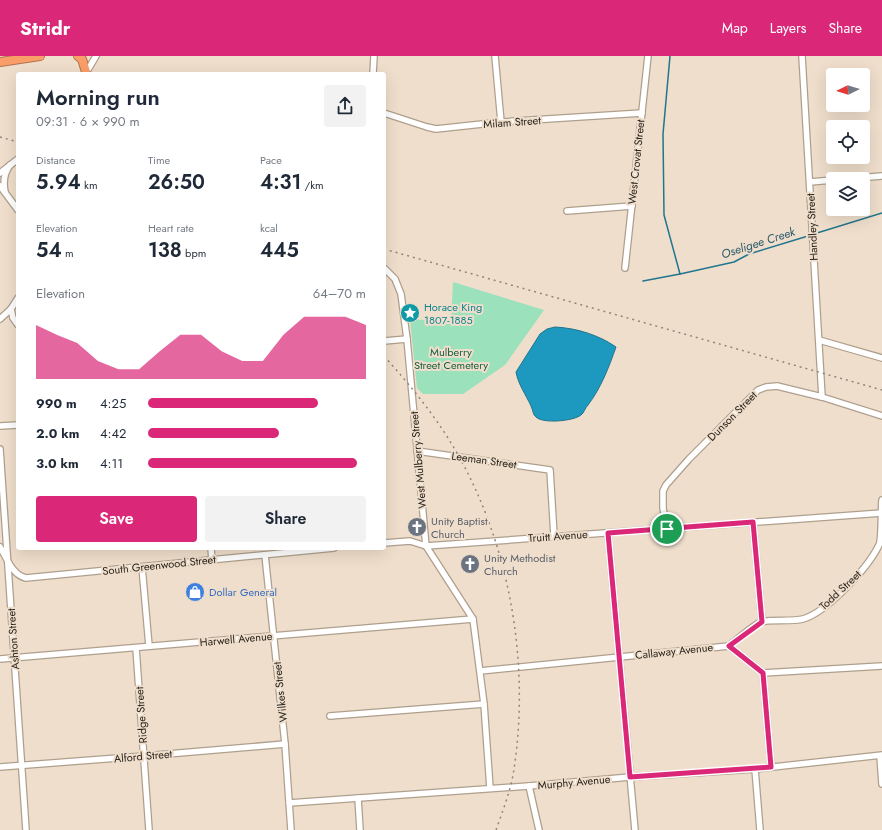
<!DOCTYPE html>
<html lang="en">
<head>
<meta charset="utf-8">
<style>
	:root { --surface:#fff; --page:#f2f2f3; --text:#1f2937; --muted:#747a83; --accent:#db2777 }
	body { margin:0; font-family:Jost,sans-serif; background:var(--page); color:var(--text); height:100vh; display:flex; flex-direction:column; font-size:15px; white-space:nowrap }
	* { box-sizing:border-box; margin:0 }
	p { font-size:13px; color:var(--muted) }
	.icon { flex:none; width:22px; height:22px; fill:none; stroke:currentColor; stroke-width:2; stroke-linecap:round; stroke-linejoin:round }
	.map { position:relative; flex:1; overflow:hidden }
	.drawer { position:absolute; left:16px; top:16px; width:370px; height:478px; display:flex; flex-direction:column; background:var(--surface); border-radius:4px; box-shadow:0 4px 16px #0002 }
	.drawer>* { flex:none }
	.needle { width:26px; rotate:265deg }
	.fabs { position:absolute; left:826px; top:12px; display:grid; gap:8px }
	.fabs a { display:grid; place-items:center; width:44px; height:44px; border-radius:4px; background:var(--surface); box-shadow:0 4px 16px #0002; font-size:20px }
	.pin { position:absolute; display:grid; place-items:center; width:34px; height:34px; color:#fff; margin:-17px; border:2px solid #fff; border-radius:50%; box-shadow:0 1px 4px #0007 }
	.round { display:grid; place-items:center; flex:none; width:42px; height:42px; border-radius:4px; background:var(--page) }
	.overview { display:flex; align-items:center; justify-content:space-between; height:68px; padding:0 20px }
	h1 { font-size:22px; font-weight:600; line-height:30px }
	.stats { display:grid; grid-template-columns:repeat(3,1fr); gap:6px; height:68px; padding:4px 20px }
	.stats div { display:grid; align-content:center }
	.stats b { font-size:20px; font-weight:600 }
	.stats small { font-size:11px; font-weight:400 }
	.stats p { font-size:11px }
	.chart { height:112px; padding:8px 20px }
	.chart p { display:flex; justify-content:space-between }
	.chart svg { width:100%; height:72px; margin-top:4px; fill:var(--accent); opacity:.7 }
	.cta { display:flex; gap:8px; margin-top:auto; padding:8px 20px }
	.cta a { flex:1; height:46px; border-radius:4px; background:var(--accent); color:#fff; font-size:16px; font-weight:600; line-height:46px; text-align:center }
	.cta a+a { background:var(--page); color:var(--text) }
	ul { padding:0 20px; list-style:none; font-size:13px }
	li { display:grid; grid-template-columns:64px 48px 1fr; align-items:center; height:30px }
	li i { height:10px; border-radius:5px; background:var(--accent) }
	header { display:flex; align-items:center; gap:24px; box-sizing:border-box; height:56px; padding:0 20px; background:var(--accent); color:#fff }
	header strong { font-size:19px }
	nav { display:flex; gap:22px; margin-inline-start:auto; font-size:14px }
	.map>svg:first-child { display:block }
</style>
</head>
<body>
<header>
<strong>Stridr</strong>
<nav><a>Map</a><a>Layers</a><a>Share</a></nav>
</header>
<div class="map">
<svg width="882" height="774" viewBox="0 0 882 774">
	<rect width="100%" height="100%" fill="#efdecb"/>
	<polygon fill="#9ae1bc" points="453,226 544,254 505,309 463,338 423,338 417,332 410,263 451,266"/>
	<path fill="#1d98bf" stroke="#21758e" d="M555 271C576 272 599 279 616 291 609 311 601 332 588 349 585 352 584 357 581 359 574 365 543 368 536 361 533 359 533 354 531 350 526 339 518 328 516 316L540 278 547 273Z"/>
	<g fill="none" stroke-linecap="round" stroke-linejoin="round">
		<g stroke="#21758e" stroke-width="1.5">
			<polyline points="670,0 663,78 664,159 680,218"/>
			<polyline points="817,177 882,157"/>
			<polyline points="643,225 680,218 734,206 749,198 808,180"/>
		</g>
		<defs>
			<g id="minor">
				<polyline points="495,0 501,66"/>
				<polyline points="802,0 822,341"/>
				<polyline points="86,17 96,0"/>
				<polyline points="373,18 374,0"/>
				<polyline points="384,57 427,71 436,73 501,66 642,57"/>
				<polyline points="0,117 18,103"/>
				<polyline points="846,123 882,120"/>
				<polyline points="810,126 833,124"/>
				<polyline points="0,130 18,154"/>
				<path d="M5 136C3 126 4 117 10 109"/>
				<polyline points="567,155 632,150"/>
				<polyline points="384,212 395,223 401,238 407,283 426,490 473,563 484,648 490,732"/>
				<polyline points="625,212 648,0"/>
				<polyline points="11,253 13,262 18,269"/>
				<polyline points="0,263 11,253 18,242"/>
				<polyline points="819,284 882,302"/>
				<polyline points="384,285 407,283"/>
				<polyline points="0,370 18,369"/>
				<polyline points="0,393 26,774"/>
				<polyline points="417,395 550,414 554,480"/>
				<polyline points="753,466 762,566"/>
				<polyline points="667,473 663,452 663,435 666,429 689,403 758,334 766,331 777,330 822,341 882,360"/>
				<polyline points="608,477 635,774"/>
				<polyline points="384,487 410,485 426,490 882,457"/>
				<path d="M0 491C7 502 12 519 26 522L334 492"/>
				<polyline points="211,492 212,504"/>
				<polyline points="265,499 285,688 291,774"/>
				<polyline points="142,511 149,590"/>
				<path d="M729 590C738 583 752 570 761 566 769 563 792 566 803 563 827 556 868 512 879 489 882 484 881 453 882 444"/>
				<polyline points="136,592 149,774"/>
				<polyline points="0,603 473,563"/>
				<polyline points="480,615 729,590 763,617 882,610"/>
				<polyline points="763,617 771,711"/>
				<polyline points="330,660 484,648"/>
				<polyline points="880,700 882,728"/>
				<polyline points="0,711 144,700 285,688"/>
				<polyline points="755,713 760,774"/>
				<polyline points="529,730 539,774"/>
				<polyline points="358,742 360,774"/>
				<polyline points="289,747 529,730 630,721 755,713 882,699"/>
			</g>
			<g id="highway">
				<polyline points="78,0 82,3 86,16"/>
				<polyline points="0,6 40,0"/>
			</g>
		</defs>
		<use href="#minor" stroke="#af9f8d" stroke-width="8"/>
		<use href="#highway" stroke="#b1734e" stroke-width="10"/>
		<use href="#minor" stroke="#fff" stroke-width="5.5"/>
		<use href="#highway" stroke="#fa9e69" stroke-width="8"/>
		<g stroke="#918578" stroke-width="1.5" stroke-dasharray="2 4" stroke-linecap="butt">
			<polyline points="0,81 18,86"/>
			<polyline points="384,193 882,334"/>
			<path d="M384 300C411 330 437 362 457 397 510 490 530 607 514 713 511 734 503 754 496 774"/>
		</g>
	</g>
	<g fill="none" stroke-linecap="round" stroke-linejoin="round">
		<defs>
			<polygon id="route" points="753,466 762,566 729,590 763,617 771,711 630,721 608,477"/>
		</defs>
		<use href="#route" stroke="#fff" stroke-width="8"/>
		<use href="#route" stroke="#db2777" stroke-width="5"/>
	</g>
	<defs>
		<symbol id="sight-disc" viewBox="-11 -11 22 22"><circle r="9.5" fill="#0f9aa8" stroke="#efdecb"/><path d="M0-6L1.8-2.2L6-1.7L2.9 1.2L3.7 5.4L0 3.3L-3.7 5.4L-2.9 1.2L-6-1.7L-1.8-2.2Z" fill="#fff"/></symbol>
		<symbol id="church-disc" viewBox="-11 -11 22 22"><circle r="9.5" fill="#6b7280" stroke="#efdecb"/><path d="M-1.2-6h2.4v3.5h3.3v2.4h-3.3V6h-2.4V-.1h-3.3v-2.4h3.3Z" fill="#fff"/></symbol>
		<symbol id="shop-disc" viewBox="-11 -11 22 22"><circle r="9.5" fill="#3f7fe0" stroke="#efdecb"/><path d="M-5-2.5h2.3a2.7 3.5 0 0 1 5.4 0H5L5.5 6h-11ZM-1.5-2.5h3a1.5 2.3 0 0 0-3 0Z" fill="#fff"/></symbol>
	</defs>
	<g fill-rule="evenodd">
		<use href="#sight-disc" x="399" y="246" width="22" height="22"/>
		<use href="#church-disc" x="406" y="460" width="22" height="22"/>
		<use href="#church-disc" x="459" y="497" width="22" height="22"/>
		<use href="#shop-disc" x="184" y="525" width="22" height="22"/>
	</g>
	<g text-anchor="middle" stroke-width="4" stroke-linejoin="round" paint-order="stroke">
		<g font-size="11" fill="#2a241d" stroke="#efdecb">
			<text transform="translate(512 66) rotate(-4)" y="4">Milam Street</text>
			<text transform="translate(636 106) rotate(-84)" y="4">West Crovat Street</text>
			<text transform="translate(812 171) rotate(-93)" y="4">Handley Street</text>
			<text transform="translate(732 360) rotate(-45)" y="4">Dunson Street</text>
			<text transform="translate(418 404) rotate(-95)" y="4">West Mulberry Street</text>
			<text transform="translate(484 404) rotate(8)" y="4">Leeman Street</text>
			<text transform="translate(558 480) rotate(-4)" y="4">Truitt Avenue</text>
			<text transform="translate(159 509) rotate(-6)" y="4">South Greenwood Street</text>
			<text transform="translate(840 534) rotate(-43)" y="4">Todd Street</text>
			<text transform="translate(13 583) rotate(-94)" y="4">Ashton Street</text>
			<text transform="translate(236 583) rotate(-5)" y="4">Harwell Avenue</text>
			<text transform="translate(674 595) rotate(-6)" y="4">Callaway Avenue</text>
			<text transform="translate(280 636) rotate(-96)" y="4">Wilkes Street</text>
			<text transform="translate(141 659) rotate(-94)" y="4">Ridge Street</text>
			<text transform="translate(143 700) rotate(-5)" y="4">Alford Street</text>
			<text transform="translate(574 726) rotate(-5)" y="4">Murphy Avenue</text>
		</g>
		<g font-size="11" fill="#0d838f" stroke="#efdecb" text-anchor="start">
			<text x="424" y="255">Horace King<tspan x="424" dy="13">1807-1885</tspan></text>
		</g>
		<g font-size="11" fill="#135e40" stroke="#efdecb">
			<text x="451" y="300">Mulberry<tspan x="451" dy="13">Street Cemetery</tspan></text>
		</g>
		<g font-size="11" fill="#5b616d" stroke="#efdecb" text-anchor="start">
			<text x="431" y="469">Unity Baptist<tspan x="431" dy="13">Church</tspan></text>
			<text x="484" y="506">Unity Methodist<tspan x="484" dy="13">Church</tspan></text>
		</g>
		<g font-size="11" fill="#366cbe" stroke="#efdecb" text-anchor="start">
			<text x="209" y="540">Dollar General</text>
		</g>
		<g font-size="12" font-style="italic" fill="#2c596b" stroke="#efdecb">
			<text transform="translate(758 187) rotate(-18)" y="4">Oseligee Creek</text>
		</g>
	</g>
</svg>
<div class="fabs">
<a><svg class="needle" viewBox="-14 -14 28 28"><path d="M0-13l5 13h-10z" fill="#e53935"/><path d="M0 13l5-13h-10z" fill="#747a83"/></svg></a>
<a><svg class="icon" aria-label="locate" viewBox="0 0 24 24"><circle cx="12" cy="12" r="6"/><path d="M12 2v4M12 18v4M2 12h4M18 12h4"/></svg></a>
<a><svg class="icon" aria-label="layers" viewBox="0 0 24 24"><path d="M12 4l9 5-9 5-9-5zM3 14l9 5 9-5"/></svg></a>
</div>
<div class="pin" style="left:667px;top:473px;background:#1e9e55"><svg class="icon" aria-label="arrive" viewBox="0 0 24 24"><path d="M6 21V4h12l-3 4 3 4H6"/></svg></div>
<section class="drawer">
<div class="overview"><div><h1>Morning run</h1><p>09:31 · 6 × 990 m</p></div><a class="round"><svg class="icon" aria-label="share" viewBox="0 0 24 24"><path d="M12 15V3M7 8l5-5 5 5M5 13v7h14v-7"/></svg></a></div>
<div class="stats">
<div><p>Distance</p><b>5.94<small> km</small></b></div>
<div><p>Time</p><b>26:50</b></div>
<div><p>Pace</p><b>4:31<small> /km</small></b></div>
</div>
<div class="stats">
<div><p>Elevation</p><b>54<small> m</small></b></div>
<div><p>Heart rate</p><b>138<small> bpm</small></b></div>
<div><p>kcal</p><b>445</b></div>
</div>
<div class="chart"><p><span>Elevation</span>64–70 m</p>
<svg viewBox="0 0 160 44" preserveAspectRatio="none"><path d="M0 44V11L10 17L20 22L30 33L40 38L50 38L60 27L70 17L80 17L90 27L100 33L110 33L120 17L130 6L140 6L150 6L160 11V44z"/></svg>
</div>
<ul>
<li><b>990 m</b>4:25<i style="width:78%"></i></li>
<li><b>2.0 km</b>4:42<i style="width:60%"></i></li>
<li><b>3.0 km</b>4:11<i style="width:96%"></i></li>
</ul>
<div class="cta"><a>Save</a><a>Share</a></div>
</section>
</div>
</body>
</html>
